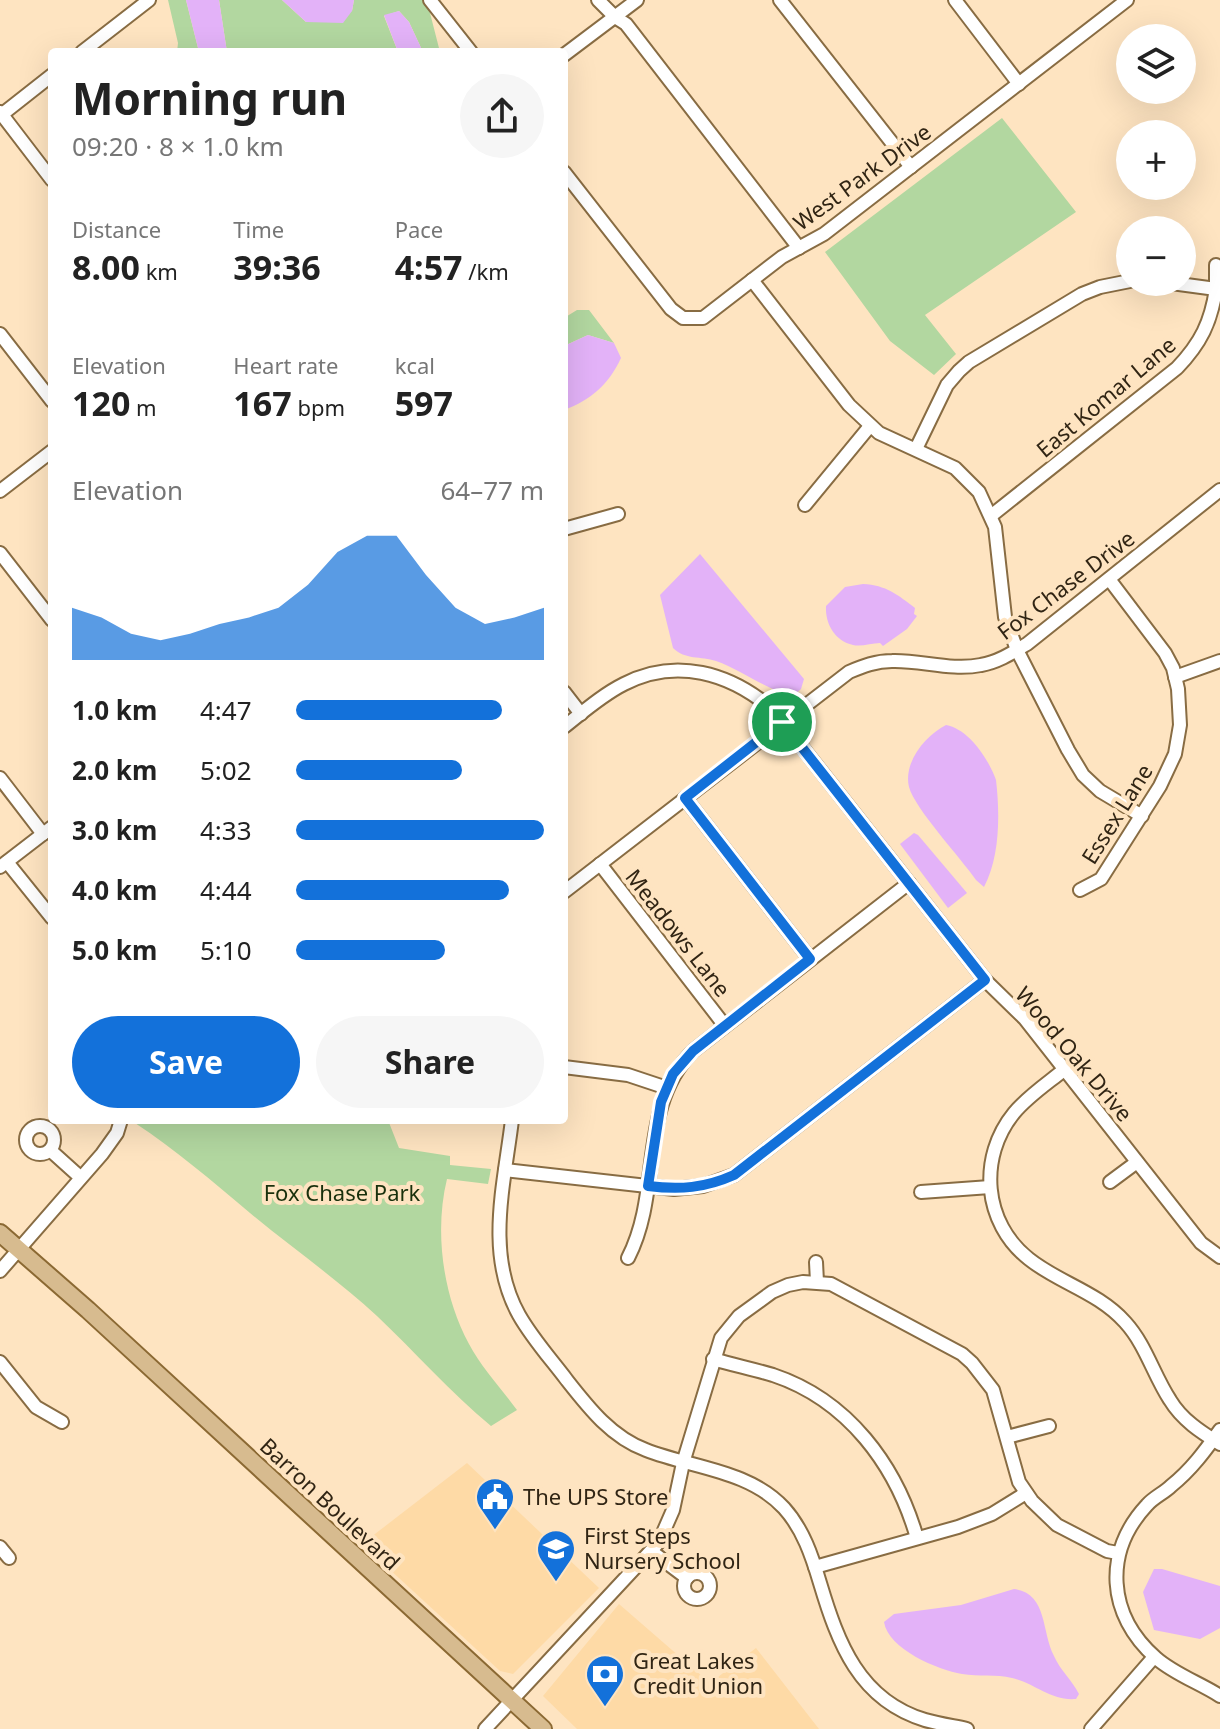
<!DOCTYPE html>
<html lang="en">
<head>
<meta charset="utf-8">
<style>
	:root { --surface:#fff; --page:#f6f6f6; --text:#222; --muted:#767676; --accent:#1371da }
	body { margin:0; font-family:"Noto Sans",sans-serif; background:var(--page); color:var(--text); height:100vh; display:flex; flex-direction:column; font-size:30px; white-space:nowrap }
	* { box-sizing:border-box; margin:0 }
	p { font-size:26px; color:var(--muted) }
	.icon { flex:none; width:44px; height:44px; fill:none; stroke:currentColor; stroke-width:2; stroke-linecap:round; stroke-linejoin:round }
	.map { position:relative; flex:1; overflow:hidden }
	.panel { position:absolute; left:48px; top:48px; width:520px; height:1076px; display:flex; flex-direction:column; background:var(--surface); border-radius:8px; box-shadow:0 8px 32px #0002 }
	.panel>* { flex:none }
	.fabs { position:absolute; left:1116px; top:24px; display:grid; gap:16px }
	.fabs a { display:grid; place-items:center; width:80px; height:80px; border-radius:50%; background:var(--surface); box-shadow:0 8px 32px #0002; font-size:40px }
	.pin { position:absolute; display:grid; place-items:center; width:68px; height:68px; color:#fff; margin:-34px; border:4px solid #fff; border-radius:50%; box-shadow:0 2px 8px #0007 }
	.round { display:grid; place-items:center; flex:none; width:84px; height:84px; border-radius:42px; background:var(--page) }
	.headline { display:flex; align-items:center; justify-content:space-between; height:136px; padding:0 24px }
	h1 { font-size:44px; font-weight:700; line-height:60px }
	.stats { display:grid; grid-template-columns:repeat(3,1fr); gap:12px; height:136px; padding:8px 24px }
	.stats div { display:grid; align-content:center }
	.stats b { font-size:34px; font-weight:700 }
	.stats small { font-size:22px; font-weight:400 }
	.stats p { font-size:22px }
	.chart { height:224px; padding:16px 24px }
	.chart p { display:flex; justify-content:space-between }
	.chart svg { width:100%; height:144px; margin-top:8px; fill:var(--accent); opacity:.7 }
	.button { display:flex; gap:16px; margin-top:auto; padding:16px 24px }
	.button a { flex:1; height:92px; border-radius:48px; background:var(--accent); color:#fff; font-size:32px; font-weight:700; line-height:92px; text-align:center }
	.button a+a { background:var(--page); color:var(--text) }
	ul { padding:0 24px; list-style:none; font-size:26px }
	li { display:grid; grid-template-columns:128px 96px 1fr; align-items:center; height:60px }
	li i { height:20px; border-radius:10px; background:var(--accent) }
	.map>svg:first-child { display:block }
</style>
</head>
<body>
<div class="map">
<svg width="1220" height="1729" viewBox="0 0 1220 1729">
	<rect width="100%" height="100%" fill="#fee4c1"/>
	<g fill="#fedaa6">
		<polygon points="467,1463 599,1588 513,1674 500,1671 362,1544"/>
		<polygon points="619,1604 710,1683 756,1648 819,1729 577,1729 543,1696"/>
	</g>
	<g fill="#b2d7a0">
		<polygon points="168,0 186,0 199,52 177,52 178,43"/>
		<polygon points="219,0 282,0 306,22 352,11 354,0 422,0 429,9 440,52 423,52 409,22 399,11 384,16 398,52 227,52"/>
		<polygon points="1002,118 1076,212 925,315 956,354 934,375 890,341 825,252"/>
		<polygon points="577,310 589,310 614,343 588,335 564,346 564,318"/>
		<path d="M136 1120H388L399 1148 450 1156V1165L491 1169 488 1184 447 1179C434 1232 443 1296 469 1344 481 1367 501 1388 517 1410L491 1426C450 1392 415 1352 377 1316 337 1279 292 1248 250 1213 212 1181 176 1150 135 1123Z"/>
	</g>
	<g fill="#e3b2f8">
		<polygon points="186,0 219,0 227,52 199,52"/>
		<polygon points="282,0 354,0 352,11 343,23 306,22"/>
		<polygon points="399,11 409,22 423,52 398,52 384,15"/>
		<path d="M588 335 614 343 621 358C609 384 591 400 564 410V346Z"/>
		<path d="M700 554 804 679 801 689 793 696C766 690 742 670 716 661 701 656 685 660 673 648L660 595Z"/>
		<path d="M863 584C886 585 898 595 915 608L914 614 917 616 907 629 883 646 880 643C872 643 861 647 853 645 835 641 825 624 826 606L845 587Z"/>
		<path d="M946 725C969 729 989 760 996 780 1000 814 1000 857 984 887L976 880C961 858 915 809 909 787 903 762 926 735 946 725Z"/>
		<polygon points="914,833 918,835 967,893 948,908 900,844"/>
		<polygon points="1154,1569 1162,1569 1220,1586 1220,1628 1200,1639 1154,1630 1143,1592"/>
		<path d="M1014 1589C1048 1594 1041 1631 1054 1656 1060 1670 1072 1680 1079 1694L1076 1699C1050 1701 1035 1683 1012 1678 996 1674 979 1677 962 1674 938 1670 888 1649 884 1622L894 1614 961 1605Z"/>
	</g>
	<g fill="none" stroke-linecap="round" stroke-linejoin="round">
		<defs>
			<g id="minor">
				<polyline points="430,0 471,52"/>
				<polyline points="598,0 615,17 626,24 799,248"/>
				<polyline points="780,0 911,167"/>
				<polyline points="955,0 1019,84"/>
				<polyline points="82,52 149,0"/>
				<polyline points="564,55 637,0"/>
				<polyline points="0,112 52,180"/>
				<polyline points="0,116 52,75"/>
				<polyline points="564,172 671,309 683,318 703,318 782,257 824,234 1127,0"/>
				<polyline points="1216,265 1216,289 1220,289"/>
				<polyline points="752,280 849,405 879,433 955,468 979,492 995,527 1005,617 1017,650 1068,750 1083,775 1100,791 1142,816"/>
				<polyline points="0,334 52,401"/>
				<polyline points="916,449 947,385 959,371 969,362 1082,294 1100,287 1130,281"/>
				<polyline points="0,491 52,451"/>
				<polyline points="805,505 870,426"/>
				<path d="M992 515 1177 368C1201 343 1211 322 1216 289L1164 282"/>
				<polyline points="564,529 618,514"/>
				<polyline points="0,553 52,620"/>
				<polyline points="1175,677 1220,661"/>
				<polyline points="564,692 581,714"/>
				<path d="M564 727C583 712 602 695 624 684 676 657 730 673 772 709L985 980 1025 1019 1201 1243 1220 1257"/>
				<polyline points="0,778 43,834"/>
				<polyline points="685,798 810,959"/>
				<polyline points="7,862 52,918"/>
				<polyline points="600,864 725,1026"/>
				<polyline points="0,867 52,827"/>
				<polyline points="1080,890 1101,879 1160,786 1175,754 1180,725 1178,689 1173,668 1165,653 1109,579"/>
				<path d="M564 892 849 672C863 666 876 661 892 661 921 660 951 671 981 665 998 662 1012 653 1027 644L1220 490"/>
				<polyline points="564,1067 628,1075 667,1088"/>
				<path d="M1065 1069C1048 1083 1028 1096 1014 1113 978 1157 983 1223 1029 1259 1059 1283 1098 1292 1125 1322 1146 1345 1153 1374 1170 1400 1182 1420 1201 1432 1220 1444"/>
				<path d="M512 1120C504 1186 485 1254 519 1315 532 1338 550 1358 566 1379 588 1407 611 1437 646 1450 692 1468 749 1470 784 1508 803 1529 812 1556 820 1583 838 1643 859 1700 925 1720 939 1724 953 1726 967 1729"/>
				<circle cx="40" cy="1140" r="14"/>
				<polyline points="50,1150 80,1177"/>
				<polyline points="505,1170 674,1189 703,1186 734,1175 985,980"/>
				<polyline points="1110,1182 1137,1162"/>
				<polyline points="921,1192 990,1187"/>
				<path d="M628 1258C663 1190 637 1108 693 1051L909 883"/>
				<polyline points="816,1262 817,1282"/>
				<polyline points="0,1271 102,1154 117,1133 121,1120"/>
				<path d="M713 1359C733 1365 753 1369 773 1375 848 1400 896 1465 917 1538"/>
				<polyline points="0,1362 36,1407 62,1422"/>
				<path d="M1220 1430C1205 1451 1191 1470 1171 1486 1164 1493 1154 1497 1147 1505 1103 1552 1107 1615 1156 1658 1174 1674 1200 1683 1220 1696"/>
				<polyline points="1007,1437 1049,1426"/>
				<polyline points="0,1547 9,1558"/>
				<polyline points="651,1551 687,1578"/>
				<polyline points="815,1567 958,1527 992,1514 1026,1493"/>
				<circle cx="697" cy="1586" r="13"/>
				<polyline points="485,1729 659,1542 673,1510 683,1463 721,1338 739,1316 772,1292 788,1285 803,1282 831,1284 962,1354 972,1363 993,1390 1019,1482 1032,1501 1057,1525 1107,1551 1118,1553"/>
				<polyline points="1091,1729 1154,1657"/>
			</g>
			<polyline id="major" points="0,1233 88,1310 543,1729"/>
		</defs>
		<use href="#minor" stroke="#886c43" stroke-width="16"/>
		<use href="#major" stroke="#8b6933" stroke-width="20"/>
		<use href="#minor" stroke="#fff" stroke-width="12"/>
		<use href="#major" stroke="#d7bb8f" stroke-width="16"/>
	</g>
	<g fill="none" stroke-linecap="round" stroke-linejoin="round">
		<defs>
			<path id="route" d="M782 722 985 980 734 1175C705 1188 680 1190 648 1186L661 1102 673 1074 693 1051 810 959 685 798Z"/>
		</defs>
		<use href="#route" stroke="#fff" stroke-width="16"/>
		<use href="#route" stroke="#1371da" stroke-width="10"/>
	</g>
	<defs>
		<symbol id="civic-pin" viewBox="-11 -11 22 30"><path d="M0 17L-7.5 6A9.5 9.5 0 1 1 7.5 6Z" fill="#1371da" stroke="#fee4c1"/><path d="M-.6-6.5H3V-4.5H.6V-3L4-1V1h2V6H-6V1h2V-1L-.6-3ZM-1.2 2.5V6h2.4V2.5Z" fill="#fff"/></symbol>
		<symbol id="school-pin" viewBox="-11 -11 22 30"><path d="M0 17L-7.5 6A9.5 9.5 0 1 1 7.5 6Z" fill="#1371da" stroke="#fee4c1"/><path d="M0-5L7-2L0 1L-7-2ZM-4 1L0 2.5L4 1V4Q0 6-4 4Z" fill="#fff"/></symbol>
		<symbol id="bank-pin" viewBox="-11 -11 22 30"><path d="M0 17L-7.5 6A9.5 9.5 0 1 1 7.5 6Z" fill="#1371da" stroke="#fee4c1"/><path d="M-6-4H6V4H-6ZM0-2.3a2.3 2.3 0 1 0 0 4.6a2.3 2.3 0 1 0 0-4.6Z" fill="#fff"/></symbol>
	</defs>
	<g fill-rule="evenodd">
		<use href="#civic-pin" x="473" y="1475" width="44" height="60"/>
		<use href="#school-pin" x="534" y="1527" width="44" height="60"/>
		<use href="#bank-pin" x="583" y="1652" width="44" height="60"/>
	</g>
	<g text-anchor="middle" stroke-width="8" stroke-linejoin="round" paint-order="stroke">
		<g font-size="22" fill="#312514" stroke="#fee4c1">
			<text transform="translate(862 177) rotate(-36)" y="8">West Park Drive</text>
			<text transform="translate(1106 397) rotate(-40)" y="8">East Komar Lane</text>
			<text transform="translate(1066 585) rotate(-37)" y="8">Fox Chase Drive</text>
			<text transform="translate(1117 814) rotate(-58)" y="8">Essex Lane</text>
			<text transform="translate(678 933) rotate(52)" y="8">Meadows Lane</text>
			<text transform="translate(1074 1054) rotate(50)" y="8">Wood Oak Drive</text>
			<text transform="translate(330 1504) rotate(43)" y="8">Barron Boulevard</text>
		</g>
		<g font-size="22" fill="#19300c" stroke="#fee4c1">
			<text x="342" y="1201">Fox Chase Park</text>
		</g>
		<g font-size="22" fill="#312514" stroke="#fee4c1" text-anchor="start">
			<text x="523" y="1505">The UPS Store</text>
			<text x="584" y="1544">First Steps<tspan x="584" dy="25">Nursery School</tspan></text>
			<text x="633" y="1669">Great Lakes<tspan x="633" dy="25">Credit Union</tspan></text>
		</g>
	</g>
</svg>
<div class="fabs">
<a><svg class="icon" aria-label="layers" viewBox="0 0 24 24"><path d="M12 4l9 5-9 5-9-5zM3 14l9 5 9-5"/></svg></a>
<a>+</a>
<a>−</a>
</div>
<div class="pin" style="left:782px;top:722px;background:#1e9e55"><svg class="icon" aria-label="arrive" viewBox="0 0 24 24"><path d="M6 21V4h12l-3 4 3 4H6"/></svg></div>
<section class="panel">
<div class="headline"><div><h1>Morning run</h1><p>09:20 · 8 × 1.0 km</p></div><a class="round"><svg class="icon" aria-label="share" viewBox="0 0 24 24"><path d="M12 15V3M7 8l5-5 5 5M5 13v7h14v-7"/></svg></a></div>
<div class="stats">
<div><p>Distance</p><b>8.00<small> km</small></b></div>
<div><p>Time</p><b>39:36</b></div>
<div><p>Pace</p><b>4:57<small> /km</small></b></div>
</div>
<div class="stats">
<div><p>Elevation</p><b>120<small> m</small></b></div>
<div><p>Heart rate</p><b>167<small> bpm</small></b></div>
<div><p>kcal</p><b>597</b></div>
</div>
<div class="chart"><p><span>Elevation</span>64–77 m</p>
<svg viewBox="0 0 160 44" preserveAspectRatio="none"><path d="M0 44V28L10 31L20 36L30 38L40 36L50 33L60 31L70 28L80 21L90 11L100 6L110 6L120 18L130 28L140 33L150 31L160 28V44z"/></svg>
</div>
<ul>
<li><b>1.0 km</b>4:47<i style="width:83%"></i></li>
<li><b>2.0 km</b>5:02<i style="width:67%"></i></li>
<li><b>3.0 km</b>4:33<i style="width:100%"></i></li>
<li><b>4.0 km</b>4:44<i style="width:86%"></i></li>
<li><b>5.0 km</b>5:10<i style="width:60%"></i></li>
</ul>
<div class="button"><a>Save</a><a>Share</a></div>
</section>
</div>
</body>
</html>
